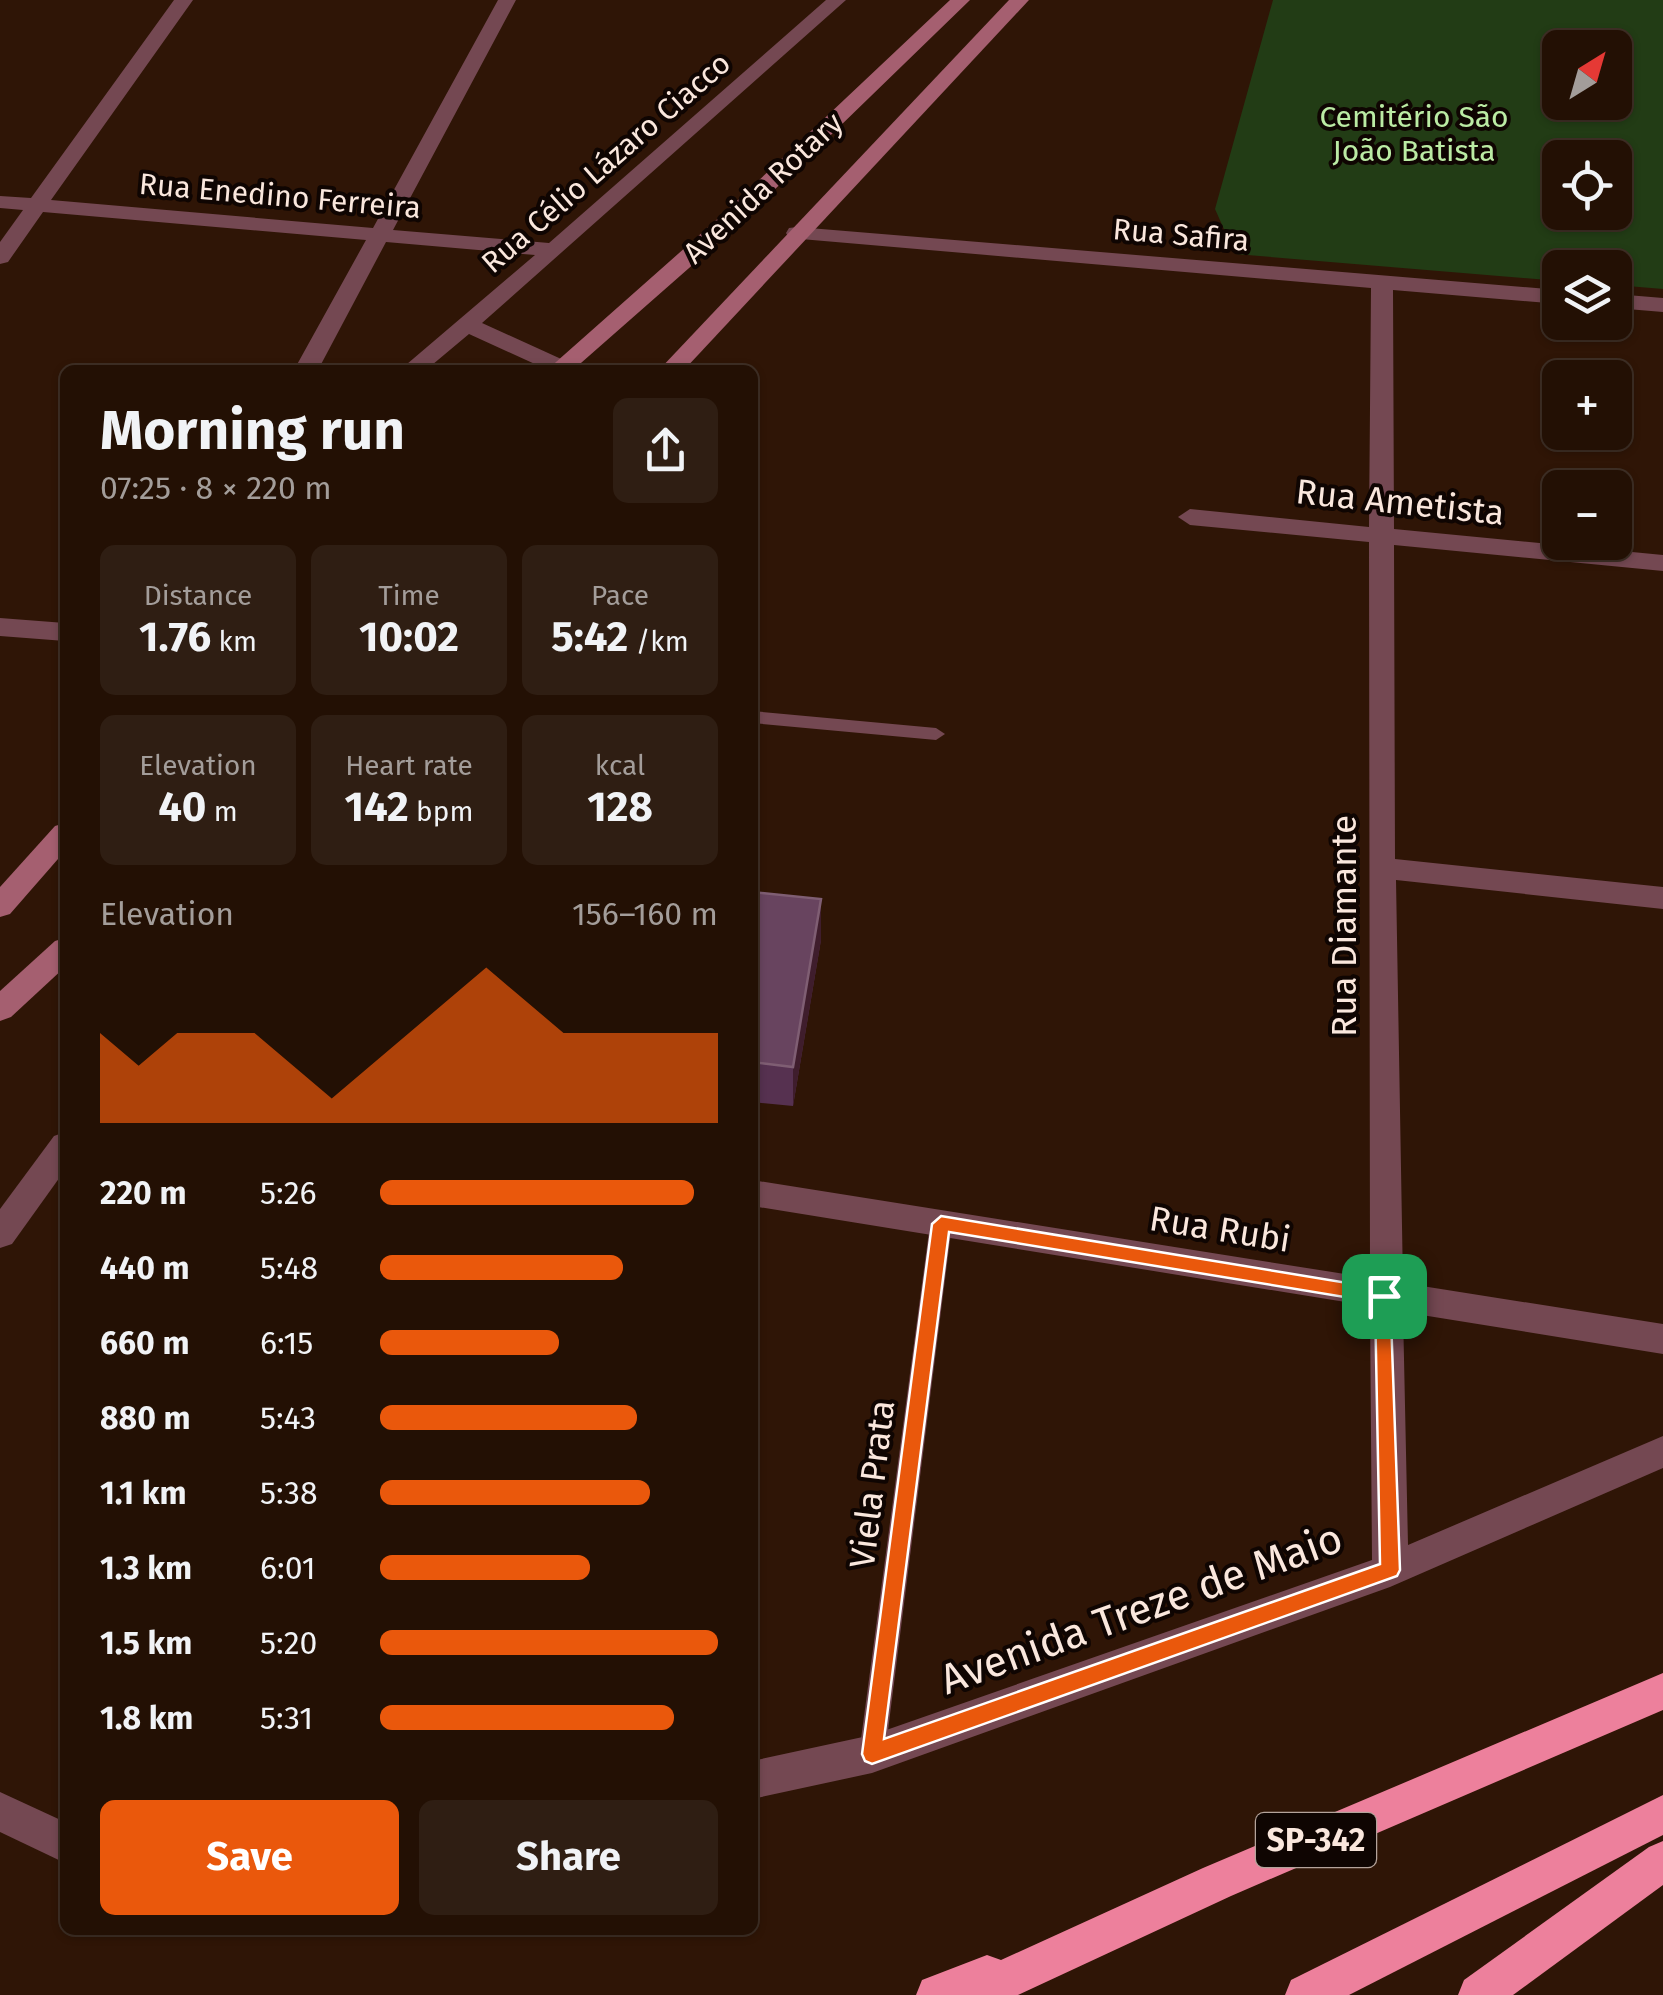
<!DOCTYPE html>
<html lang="en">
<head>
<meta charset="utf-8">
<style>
	:root { --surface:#231004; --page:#2f1e13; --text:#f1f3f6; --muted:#a39d9a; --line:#403026; --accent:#ea580c }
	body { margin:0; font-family:"Fira Sans",sans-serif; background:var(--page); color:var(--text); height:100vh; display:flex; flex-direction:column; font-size:38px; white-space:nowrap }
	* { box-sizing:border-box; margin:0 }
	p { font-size:32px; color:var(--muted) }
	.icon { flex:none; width:55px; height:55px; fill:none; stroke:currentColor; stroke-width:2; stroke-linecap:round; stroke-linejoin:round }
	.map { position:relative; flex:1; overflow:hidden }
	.drawer { position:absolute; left:60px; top:365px; width:698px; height:1570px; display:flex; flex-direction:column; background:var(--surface); border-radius:15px; box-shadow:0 2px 8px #0004,0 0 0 2px var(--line) }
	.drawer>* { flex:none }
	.needle { width:65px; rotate:37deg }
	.fabs { position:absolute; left:1542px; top:30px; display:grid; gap:20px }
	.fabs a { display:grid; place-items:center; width:90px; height:90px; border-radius:15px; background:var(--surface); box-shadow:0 2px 8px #0004,0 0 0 2px var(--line); font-size:50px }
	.pin { position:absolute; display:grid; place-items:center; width:85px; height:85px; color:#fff; margin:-42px; border-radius:20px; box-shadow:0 5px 15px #0006 }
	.round { display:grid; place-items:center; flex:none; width:105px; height:105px; border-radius:15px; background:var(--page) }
	.overview { display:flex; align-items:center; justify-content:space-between; height:170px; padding:0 40px }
	h1 { font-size:55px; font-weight:700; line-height:75px }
	.figures { display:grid; grid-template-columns:repeat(3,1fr); gap:15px; height:170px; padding:10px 40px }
	.figures div { display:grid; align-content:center; border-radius:15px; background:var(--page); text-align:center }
	.figures b { font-size:42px; font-weight:700 }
	.figures small { font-size:28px; font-weight:400 }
	.figures p { font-size:28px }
	.chart { height:280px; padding:20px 40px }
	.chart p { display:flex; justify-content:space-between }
	.chart svg { width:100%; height:180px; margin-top:10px; fill:var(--accent); opacity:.7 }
	.action { display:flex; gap:20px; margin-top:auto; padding:20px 40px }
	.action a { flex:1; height:115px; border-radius:15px; background:var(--accent); color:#fff; font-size:40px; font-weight:700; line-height:115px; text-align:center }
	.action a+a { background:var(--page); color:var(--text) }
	ul { padding:0 40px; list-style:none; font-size:32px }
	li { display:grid; grid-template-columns:160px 120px 1fr; align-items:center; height:75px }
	li i { height:25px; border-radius:12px; background:var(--accent) }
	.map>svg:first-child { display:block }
</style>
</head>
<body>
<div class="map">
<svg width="1663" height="1995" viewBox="0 0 1663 1995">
	<rect width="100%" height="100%" fill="#2f1506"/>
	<path fill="#223c15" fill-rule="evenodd" d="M1273 0H1663V289L1615 285V268H1560V281L1235 254 1215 209ZM1560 48H1615V102H1560ZM1560 158H1615V212H1560Z"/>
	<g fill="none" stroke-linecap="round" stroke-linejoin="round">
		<g fill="#744852" fill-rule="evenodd">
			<polygon points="752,711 936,728 945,734 936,740 752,723"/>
			<polygon points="941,1215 949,1218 952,1224 885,1754 881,1763 872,1767 863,1763 859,1754 930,1224 933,1218"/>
		</g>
		<g fill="#744852" fill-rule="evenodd">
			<polygon points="174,0 193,0 51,200 373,228 498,0 516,0 393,230 549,243 826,0 846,0 482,323 570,363 572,370 548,370 469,334 426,370 400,370 535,255 386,242 318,370 294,370 366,240 43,212 8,262 0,264 0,242 23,210 0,208 0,196 31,198"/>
			<polygon points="797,227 1560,290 1560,304 1393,290 1394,529 1663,555 1663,571 1394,545 1395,859 1663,887 1663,909 1396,880 1403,1283 1663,1324 1663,1354 1403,1312 1408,1545 1663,1436 1663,1468 1390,1587 872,1773 752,1799 752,1761 872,1735 1372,1560 1370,1306 752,1206 752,1180 1370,1278 1369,542 1190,525 1178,517 1190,509 1369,527 1371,288 789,238 786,233 789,228"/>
			<polygon points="1615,294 1663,298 1663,312 1615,308"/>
			<polygon points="0,618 65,623 65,641 0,636"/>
			<polygon points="65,1132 65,1170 12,1244 0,1248 0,1209 54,1136"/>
			<polygon points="0,1792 65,1822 65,1863 0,1832"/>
		</g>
		<g fill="#a55f70" fill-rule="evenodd">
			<polygon points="950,0 970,0 738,225 573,370 547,370 722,215"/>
			<polygon points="1009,0 1029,0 684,370 659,370"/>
			<polygon points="65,823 65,851 10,914 0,917 0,887 55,826"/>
			<polygon points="65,938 65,967 11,1017 0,1021 0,991 55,941"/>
		</g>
		<g fill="#ed809c" fill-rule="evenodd">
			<polygon points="1663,1673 1663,1710 1231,1896 1018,1995 916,1995 922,1980 987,1955 1001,1960 1203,1868"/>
			<polygon points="1663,1795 1663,1835 1349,1995 1285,1995 1291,1980"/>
			<polygon points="1663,1841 1663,1885 1513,1995 1458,1995 1464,1980 1649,1847"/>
		</g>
	</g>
	<polygon fill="#563150" points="752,892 821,899 821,940 793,1106 752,1102"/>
	<polygon fill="#3f1d2c" points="821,899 821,940 793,1106 793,1067"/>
	<polygon fill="#68445f" stroke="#7f5e73" stroke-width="2.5" points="752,892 821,899 793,1067 752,1062"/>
	<path fill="#ea580c" stroke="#fff" stroke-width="2.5" fill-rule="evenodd" d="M941 1216 1390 1290 1400 1570 1397 1576 872 1764 865 1761 862 1754 932 1224ZM949 1232 1375 1302 1380 1564 884 1739Z"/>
	<g text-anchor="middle" stroke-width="8" stroke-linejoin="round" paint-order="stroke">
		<g font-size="30" fill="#bbeba4" stroke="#0f0502">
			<text x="1414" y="127">Cemitério São<tspan x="1414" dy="34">João Batista</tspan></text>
		</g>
		<g font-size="30" fill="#fae7dd" stroke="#0f0502">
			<text transform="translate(606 163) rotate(-41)" y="10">Rua Célio Lázaro Ciacco</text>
			<text transform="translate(763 188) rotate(-43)" y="10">Avenida Rotary</text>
			<text transform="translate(280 196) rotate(5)" y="10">Rua Enedino Ferreira</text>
			<text transform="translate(1181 235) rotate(5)" y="10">Rua Safira</text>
		</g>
		<rect fill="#0f0502" stroke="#b4a39b" stroke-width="2.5" x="1256" y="1813" width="120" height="54" rx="8"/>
		<g font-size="32" font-weight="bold" fill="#fae7dd">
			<text x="1316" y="1851">SP-342</text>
		</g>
		<g font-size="35" fill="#fae7dd" stroke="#0f0502">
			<text transform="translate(1400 502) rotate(6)" y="12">Rua Ametista</text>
			<text transform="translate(1344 926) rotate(-90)" y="12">Rua Diamante</text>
			<text transform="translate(1220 1229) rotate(9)" y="12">Rua Rubi</text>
			<text transform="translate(872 1484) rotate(-83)" y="12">Viela Prata</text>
		</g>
		<g font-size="42" fill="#fae7dd" stroke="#0f0502">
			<text transform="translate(1141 1608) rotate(-20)" y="15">Avenida Treze de Maio</text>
		</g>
	</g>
</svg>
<div class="fabs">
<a><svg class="needle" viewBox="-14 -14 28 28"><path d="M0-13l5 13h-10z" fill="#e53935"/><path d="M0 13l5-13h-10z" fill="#a39d9a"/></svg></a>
<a><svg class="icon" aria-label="locate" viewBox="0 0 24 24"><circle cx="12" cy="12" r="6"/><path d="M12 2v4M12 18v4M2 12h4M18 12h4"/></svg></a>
<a><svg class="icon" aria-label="layers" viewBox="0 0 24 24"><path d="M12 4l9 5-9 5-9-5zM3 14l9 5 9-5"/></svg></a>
<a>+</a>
<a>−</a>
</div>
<div class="pin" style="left:1384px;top:1296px;background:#1e9e55"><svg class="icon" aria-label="arrive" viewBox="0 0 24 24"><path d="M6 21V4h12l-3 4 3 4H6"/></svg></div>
<section class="drawer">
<div class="overview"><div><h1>Morning run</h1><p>07:25 · 8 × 220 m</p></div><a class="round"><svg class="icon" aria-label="share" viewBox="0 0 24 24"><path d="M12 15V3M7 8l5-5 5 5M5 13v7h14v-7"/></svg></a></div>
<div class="figures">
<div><p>Distance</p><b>1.76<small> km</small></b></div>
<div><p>Time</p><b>10:02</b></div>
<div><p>Pace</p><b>5:42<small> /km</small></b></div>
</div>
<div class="figures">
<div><p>Elevation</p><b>40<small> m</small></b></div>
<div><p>Heart rate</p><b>142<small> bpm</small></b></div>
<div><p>kcal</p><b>128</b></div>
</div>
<div class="chart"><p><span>Elevation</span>156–160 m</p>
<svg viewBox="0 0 160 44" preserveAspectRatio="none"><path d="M0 44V22L10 30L20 22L30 22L40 22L50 30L60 38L70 30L80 22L90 14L100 6L110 14L120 22L130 22L140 22L150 22L160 22V44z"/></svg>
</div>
<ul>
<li><b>220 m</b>5:26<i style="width:93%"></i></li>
<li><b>440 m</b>5:48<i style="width:72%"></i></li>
<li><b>660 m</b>6:15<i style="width:53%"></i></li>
<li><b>880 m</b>5:43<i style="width:76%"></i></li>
<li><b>1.1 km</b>5:38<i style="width:80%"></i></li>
<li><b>1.3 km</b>6:01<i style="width:62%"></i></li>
<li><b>1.5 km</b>5:20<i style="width:100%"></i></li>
<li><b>1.8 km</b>5:31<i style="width:87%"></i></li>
</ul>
<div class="action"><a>Save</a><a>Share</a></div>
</section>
</div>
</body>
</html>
